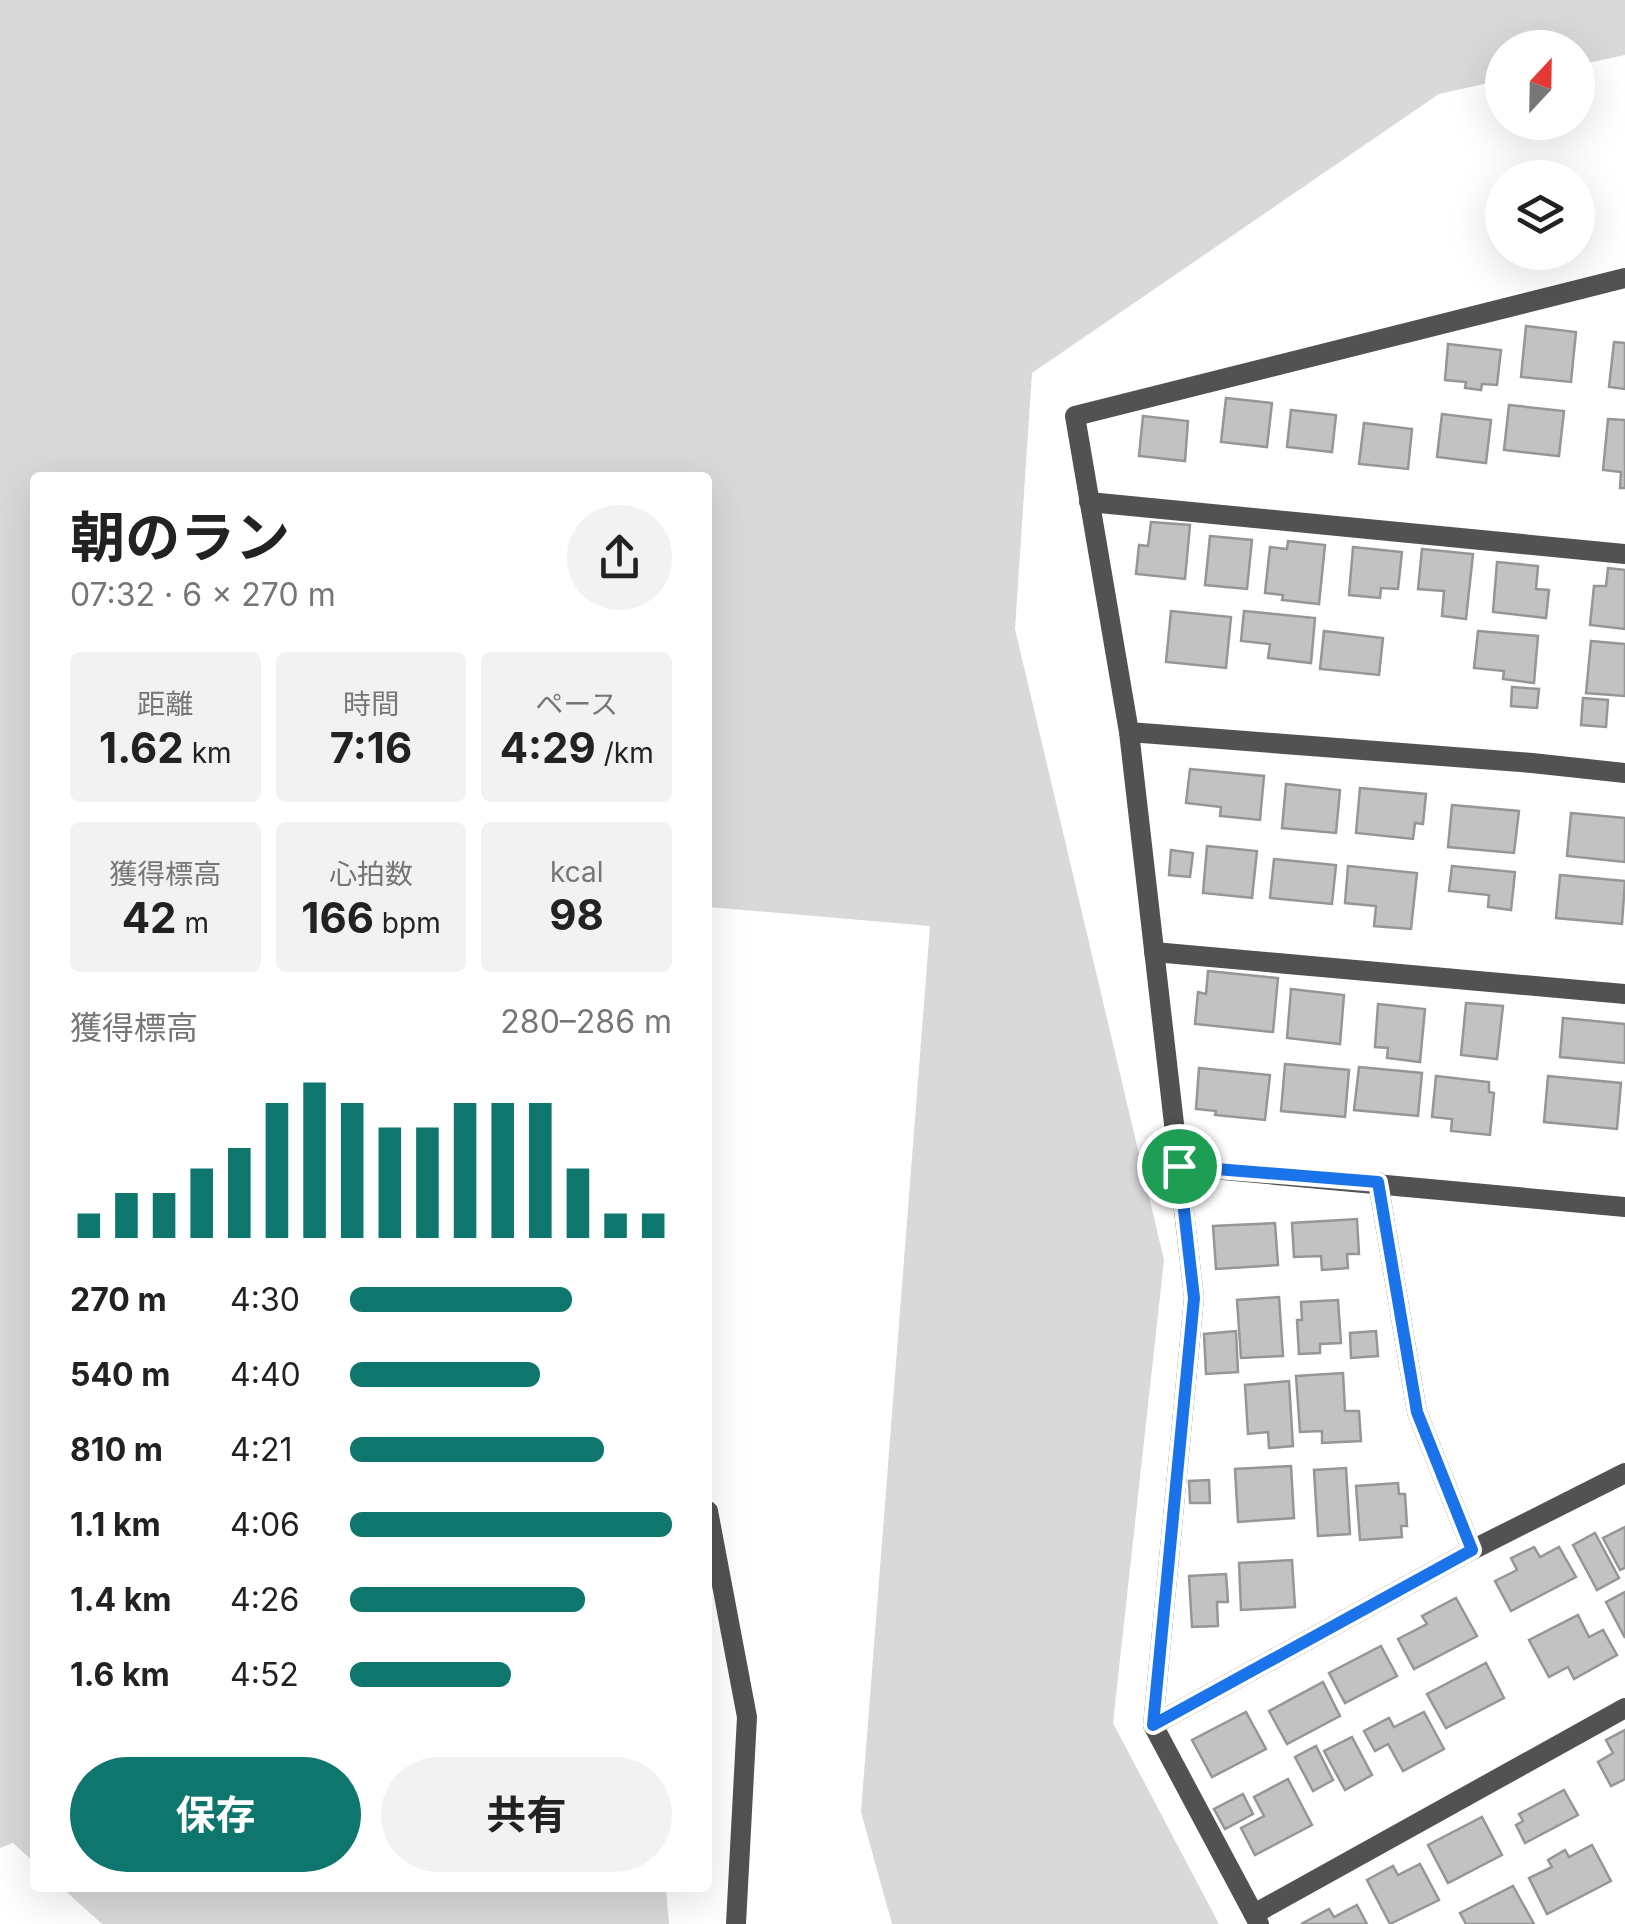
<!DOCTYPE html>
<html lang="ja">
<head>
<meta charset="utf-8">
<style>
	:root { --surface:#fff; --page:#f2f2f2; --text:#222; --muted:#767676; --accent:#0f766e }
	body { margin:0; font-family:Inter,"Noto Sans JP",sans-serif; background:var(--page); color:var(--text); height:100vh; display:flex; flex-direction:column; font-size:38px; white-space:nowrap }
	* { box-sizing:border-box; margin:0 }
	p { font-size:32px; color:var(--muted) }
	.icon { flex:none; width:55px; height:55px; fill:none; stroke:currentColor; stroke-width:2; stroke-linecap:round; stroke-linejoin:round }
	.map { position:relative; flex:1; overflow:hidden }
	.details { position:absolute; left:30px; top:472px; width:682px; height:1420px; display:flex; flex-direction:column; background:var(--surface); border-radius:10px; box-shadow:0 10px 40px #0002 }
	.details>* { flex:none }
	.needle { width:65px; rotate:22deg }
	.controls { position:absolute; left:1485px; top:30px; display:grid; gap:20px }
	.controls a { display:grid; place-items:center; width:110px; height:110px; border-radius:50%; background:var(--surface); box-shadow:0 10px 40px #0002; font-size:50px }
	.pin { position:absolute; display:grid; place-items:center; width:85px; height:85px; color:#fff; margin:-42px; border:5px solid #fff; border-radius:50%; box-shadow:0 2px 10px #0007 }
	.round { display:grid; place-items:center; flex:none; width:105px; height:105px; border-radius:52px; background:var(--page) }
	.summary { display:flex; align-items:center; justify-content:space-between; height:170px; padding:0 40px }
	h1 { font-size:55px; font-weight:700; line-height:75px }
	.metrics { display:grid; grid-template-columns:repeat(3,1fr); gap:15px; height:170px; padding:10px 40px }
	.metrics div { display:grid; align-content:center; border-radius:10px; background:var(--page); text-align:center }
	.metrics b { font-size:42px; font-weight:700 }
	.metrics small { font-size:28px; font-weight:400 }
	.metrics p { font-size:28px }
	.chart { height:280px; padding:20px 40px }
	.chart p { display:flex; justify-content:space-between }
	.chart svg { width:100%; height:180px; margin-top:10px; stroke:var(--accent); stroke-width:6 }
	.action { display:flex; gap:20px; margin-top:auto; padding:20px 40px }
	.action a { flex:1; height:115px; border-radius:60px; background:var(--accent); color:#fff; font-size:40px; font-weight:700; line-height:115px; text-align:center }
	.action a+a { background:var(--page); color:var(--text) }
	ul { padding:0 40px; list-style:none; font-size:32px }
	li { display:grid; grid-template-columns:160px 120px 1fr; align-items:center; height:75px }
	li i { height:25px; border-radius:12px; background:var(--accent) }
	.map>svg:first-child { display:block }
</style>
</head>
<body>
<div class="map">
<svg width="1625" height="1924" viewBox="0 0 1625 1924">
	<rect width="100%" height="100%" fill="#fff"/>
	<g fill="#d9d9d9">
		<polygon points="0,0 1625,0 1625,55 1578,65 1578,48 1502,48 1502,80 1439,94 1032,373 1015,629 1164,1260 1113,1723 1219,1924 892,1924 861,1812 930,926 708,907 708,478 35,478 35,1863 13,1843 0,1848"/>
		<polygon points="62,1888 666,1888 669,1924 102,1924"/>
	</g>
	<g fill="#c2c2c2" stroke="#969696" stroke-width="2.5">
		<polygon points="1526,326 1576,332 1571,382 1521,377"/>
		<polygon points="1614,342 1625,343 1625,389 1609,387"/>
		<polygon points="1448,344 1501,350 1497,385 1482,384 1481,390 1465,388 1466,382 1445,380"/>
		<polygon points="1226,398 1272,403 1267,447 1221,442"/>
		<polygon points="1509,405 1564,411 1559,456 1504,450"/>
		<polygon points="1291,410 1336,415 1332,452 1287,447"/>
		<polygon points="1442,414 1491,420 1486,463 1437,457"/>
		<polygon points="1143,416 1188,421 1185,461 1139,456"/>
		<polygon points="1608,419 1625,420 1625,488 1620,488 1621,472 1603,470"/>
		<polygon points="1364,423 1412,429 1408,469 1359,464"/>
		<polygon points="1151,522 1190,525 1185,579 1136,574 1139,545 1148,546"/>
		<polygon points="1210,536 1252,540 1247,589 1205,585"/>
		<polygon points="1288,541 1325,545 1319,604 1282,600 1283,595 1265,593 1270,547 1287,549"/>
		<polygon points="1353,547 1402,552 1398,589 1381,588 1380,598 1349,595"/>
		<polygon points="1422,549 1473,554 1466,619 1442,616 1444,591 1418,589"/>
		<polygon points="1497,562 1538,566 1536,589 1549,590 1546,618 1493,612"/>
		<polygon points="1608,568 1625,570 1625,629 1590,625 1594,586 1606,586"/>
		<polygon points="1171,611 1231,617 1226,668 1166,662"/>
		<polygon points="1244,611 1315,618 1311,663 1268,658 1270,644 1241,641"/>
		<polygon points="1324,631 1383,638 1379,675 1320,669"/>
		<polygon points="1478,631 1538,636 1534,683 1503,679 1504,671 1474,668"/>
		<polygon points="1591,641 1625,644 1625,696 1586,693"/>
		<polygon points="1512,687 1539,689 1537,708 1511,706"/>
		<polygon points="1583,698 1608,700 1606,727 1581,725"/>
		<polygon points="1190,769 1264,776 1260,820 1220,816 1221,807 1186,803"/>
		<polygon points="1286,784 1340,790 1336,833 1282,828"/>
		<polygon points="1360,788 1426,794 1423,824 1415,823 1413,839 1356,833"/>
		<polygon points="1452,805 1519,811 1514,853 1448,847"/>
		<polygon points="1571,813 1625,818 1625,862 1567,856"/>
		<polygon points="1207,846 1257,851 1252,898 1203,893"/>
		<polygon points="1171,850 1193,853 1190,877 1169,875"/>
		<polygon points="1274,859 1336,865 1332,904 1270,898"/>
		<polygon points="1348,866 1417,873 1411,929 1374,926 1376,906 1345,903"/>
		<polygon points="1452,866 1515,872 1511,910 1488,907 1489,895 1449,891"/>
		<polygon points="1560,875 1625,881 1622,924 1556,918"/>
		<polygon points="1208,971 1278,978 1273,1032 1195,1024 1198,992 1206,994"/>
		<polygon points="1291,989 1344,995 1340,1044 1287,1038"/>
		<polygon points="1466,1003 1503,1006 1497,1059 1461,1055"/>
		<polygon points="1378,1004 1425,1009 1420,1062 1387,1058 1388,1048 1375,1047"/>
		<polygon points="1563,1018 1625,1024 1625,1063 1560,1057"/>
		<polygon points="1285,1064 1349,1070 1345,1117 1281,1111"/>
		<polygon points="1359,1067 1422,1073 1418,1116 1354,1110"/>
		<polygon points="1199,1068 1270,1075 1265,1120 1215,1115 1216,1111 1196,1109"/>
		<polygon points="1436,1076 1489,1082 1489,1092 1494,1093 1490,1135 1451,1131 1452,1119 1432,1117"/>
		<polygon points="1548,1076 1621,1083 1617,1129 1544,1122"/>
		<polygon points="1357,1219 1359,1254 1347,1254 1348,1268 1322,1270 1321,1256 1294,1257 1292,1223"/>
		<polygon points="1275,1223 1278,1265 1216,1269 1213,1226"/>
		<polygon points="1279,1297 1283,1356 1241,1358 1237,1300"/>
		<polygon points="1338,1300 1341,1343 1320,1344 1320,1353 1299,1354 1297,1320 1302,1320 1301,1302"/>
		<polygon points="1236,1331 1238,1372 1206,1374 1204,1334"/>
		<polygon points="1376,1331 1378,1356 1351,1358 1350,1333"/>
		<polygon points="1343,1373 1345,1411 1359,1411 1361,1441 1322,1443 1322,1431 1300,1432 1296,1376"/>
		<polygon points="1289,1381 1293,1446 1269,1448 1268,1432 1248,1434 1245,1385"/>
		<polygon points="1291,1466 1294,1518 1238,1522 1235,1469"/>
		<polygon points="1346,1468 1350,1534 1318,1536 1314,1470"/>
		<polygon points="1209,1480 1210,1503 1190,1503 1189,1481"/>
		<polygon points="1398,1483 1399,1494 1405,1494 1407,1526 1401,1526 1402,1537 1360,1540 1356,1486"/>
		<polygon points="1625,1527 1625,1568 1620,1570 1603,1538"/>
		<polygon points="1595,1533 1619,1578 1597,1590 1573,1545"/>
		<polygon points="1534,1547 1540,1557 1559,1547 1576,1577 1511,1611 1495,1581 1517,1570 1511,1558"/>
		<polygon points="1292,1560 1295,1607 1241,1610 1239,1563"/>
		<polygon points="1226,1574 1228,1602 1217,1602 1218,1626 1192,1627 1189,1576"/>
		<polygon points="1625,1592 1625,1638 1606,1602"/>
		<polygon points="1456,1598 1477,1636 1414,1669 1398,1639 1427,1624 1422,1616"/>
		<polygon points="1578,1615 1589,1637 1603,1630 1617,1655 1574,1679 1568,1667 1549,1677 1529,1640"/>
		<polygon points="1381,1646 1397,1676 1345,1703 1329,1673"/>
		<polygon points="1486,1663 1504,1698 1446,1728 1427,1694"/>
		<polygon points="1323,1682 1340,1716 1287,1744 1269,1711"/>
		<polygon points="1246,1712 1266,1749 1212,1777 1192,1740"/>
		<polygon points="1424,1712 1444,1749 1403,1771 1388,1744 1375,1751 1364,1731 1389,1718 1394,1727"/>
		<polygon points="1625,1730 1625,1779 1611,1786 1598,1762 1613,1753 1606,1740"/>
		<polygon points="1352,1737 1372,1775 1345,1790 1324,1751"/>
		<polygon points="1316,1746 1333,1780 1313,1791 1295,1757"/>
		<polygon points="1288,1779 1312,1825 1255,1855 1241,1828 1264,1816 1254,1797"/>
		<polygon points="1564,1790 1578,1815 1525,1843 1516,1825 1523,1821 1519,1814"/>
		<polygon points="1243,1794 1253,1814 1225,1829 1214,1809"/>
		<polygon points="1482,1817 1502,1855 1448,1883 1428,1845"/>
		<polygon points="1592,1845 1611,1881 1547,1914 1529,1878 1552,1867 1548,1860 1565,1850 1569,1857"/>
		<polygon points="1420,1864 1439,1900 1390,1924 1367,1880 1393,1866 1398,1875"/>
		<polygon points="1513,1886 1534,1924 1466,1924 1460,1913"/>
		<polygon points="1357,1905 1367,1924 1301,1924 1329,1909 1334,1917"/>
	</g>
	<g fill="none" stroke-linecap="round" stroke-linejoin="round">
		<polyline stroke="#525252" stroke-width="20" points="708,1511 747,1717 736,1924"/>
		<g stroke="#525252" stroke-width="20">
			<polyline points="1625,278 1075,416 1129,732 1532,763 1625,773"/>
			<polyline points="1089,502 1625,554"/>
			<polyline points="1129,732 1194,1298 1153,1725 1259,1924"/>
			<polyline points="1154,952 1625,994"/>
			<polyline points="1179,1166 1625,1207"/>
			<polyline points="1378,1182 1417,1412 1472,1550"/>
			<polyline points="1153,1725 1472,1550 1625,1473"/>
			<polyline points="1254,1914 1625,1708"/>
		</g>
	</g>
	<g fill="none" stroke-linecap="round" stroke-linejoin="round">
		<defs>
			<polygon id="route" points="1179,1166 1378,1182 1417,1412 1472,1550 1153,1725 1194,1298"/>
		</defs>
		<use href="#route" stroke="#fff" stroke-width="20"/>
		<use href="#route" stroke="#1a73e8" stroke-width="12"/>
	</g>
</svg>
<div class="controls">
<a><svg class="needle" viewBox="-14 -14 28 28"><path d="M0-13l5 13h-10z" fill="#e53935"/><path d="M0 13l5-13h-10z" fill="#767676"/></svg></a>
<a><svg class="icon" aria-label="layers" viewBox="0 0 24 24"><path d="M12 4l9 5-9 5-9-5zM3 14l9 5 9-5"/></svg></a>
</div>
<div class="pin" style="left:1179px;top:1166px;background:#1e9e55"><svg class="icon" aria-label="arrive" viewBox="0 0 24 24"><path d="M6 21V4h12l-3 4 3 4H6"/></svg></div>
<section class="details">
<div class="summary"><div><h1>朝のラン</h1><p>07:32 · 6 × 270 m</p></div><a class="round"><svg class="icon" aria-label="share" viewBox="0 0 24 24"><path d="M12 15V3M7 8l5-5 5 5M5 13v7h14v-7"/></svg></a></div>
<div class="metrics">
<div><p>距離</p><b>1.62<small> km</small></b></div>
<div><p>時間</p><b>7:16</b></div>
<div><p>ペース</p><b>4:29<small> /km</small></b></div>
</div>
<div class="metrics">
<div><p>獲得標高</p><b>42<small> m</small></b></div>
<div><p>心拍数</p><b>166<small> bpm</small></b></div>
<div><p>kcal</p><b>98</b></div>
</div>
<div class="chart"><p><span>獲得標高</span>280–286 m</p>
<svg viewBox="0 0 160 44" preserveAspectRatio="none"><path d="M5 44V38M15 44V33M25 44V33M35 44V27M45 44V22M55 44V11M65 44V6M75 44V11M85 44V17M95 44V17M105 44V11M115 44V11M125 44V11M135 44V27M145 44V38M155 44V38"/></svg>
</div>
<ul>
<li><b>270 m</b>4:30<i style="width:69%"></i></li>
<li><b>540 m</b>4:40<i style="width:59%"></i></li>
<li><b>810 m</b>4:21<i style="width:79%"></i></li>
<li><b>1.1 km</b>4:06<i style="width:100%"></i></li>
<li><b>1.4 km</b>4:26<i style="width:73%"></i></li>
<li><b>1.6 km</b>4:52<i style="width:50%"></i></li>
</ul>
<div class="action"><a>保存</a><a>共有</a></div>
</section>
</div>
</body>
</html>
